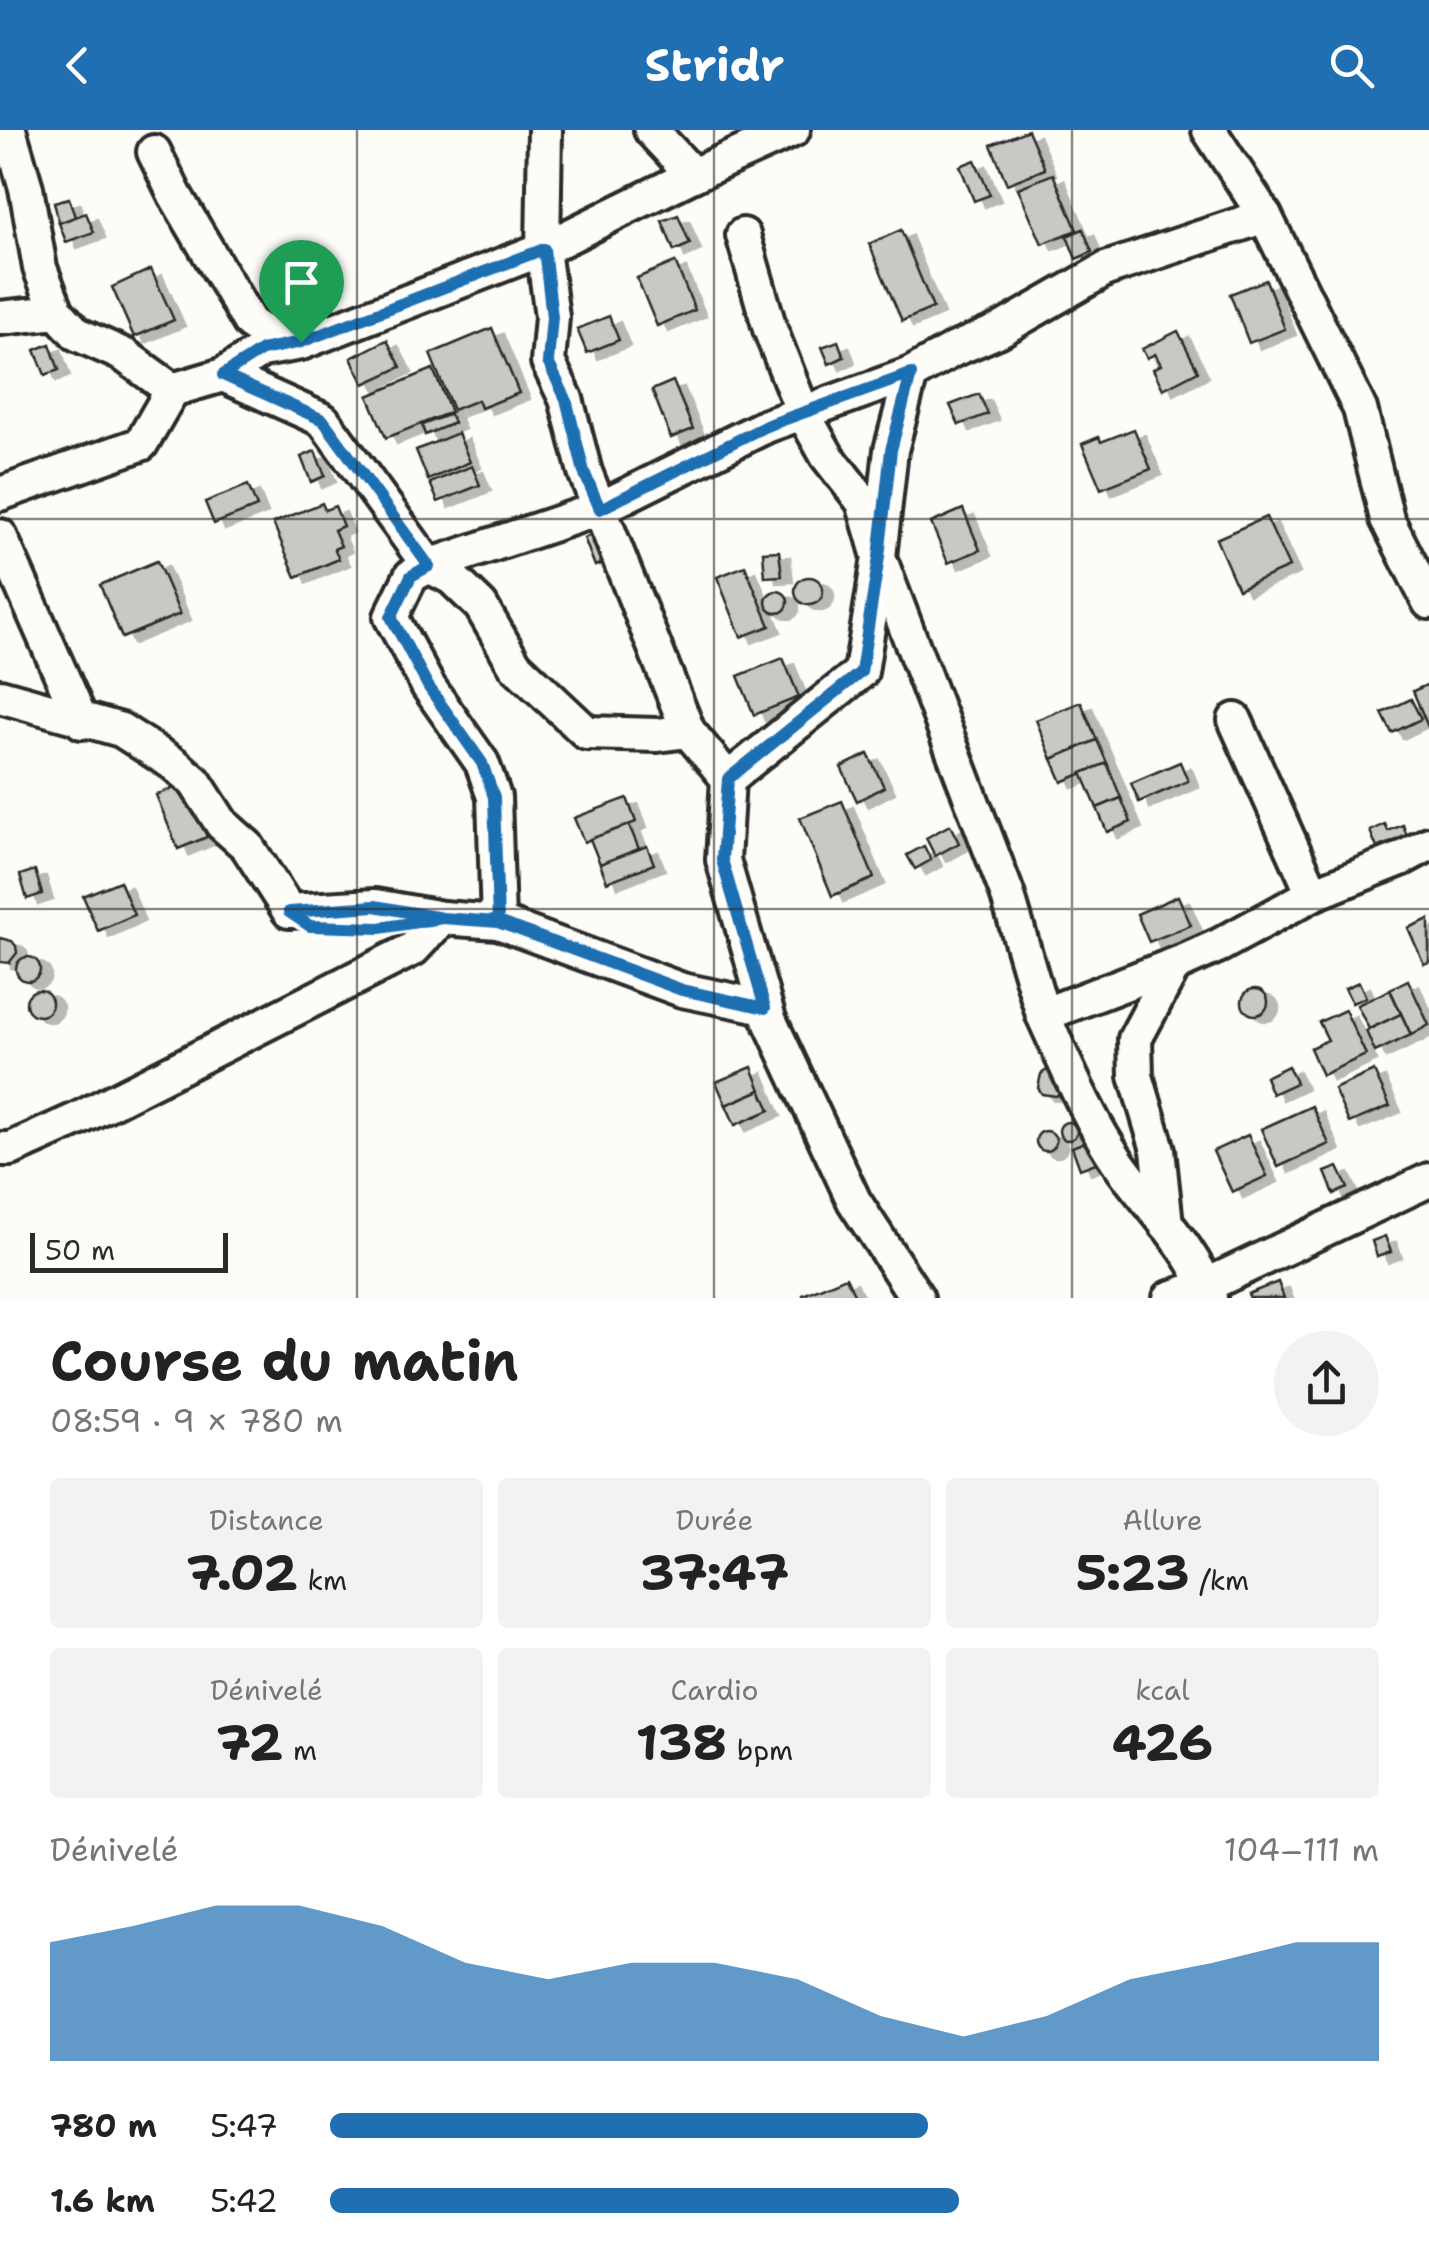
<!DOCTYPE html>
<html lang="fr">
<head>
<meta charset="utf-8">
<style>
	:root { --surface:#fff; --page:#f2f2f2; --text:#222; --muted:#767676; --accent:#1f6fb2 }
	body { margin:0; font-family:"Shantell Sans",sans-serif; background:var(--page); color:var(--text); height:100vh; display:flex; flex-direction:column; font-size:38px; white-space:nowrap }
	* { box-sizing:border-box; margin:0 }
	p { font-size:32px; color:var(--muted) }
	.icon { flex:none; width:55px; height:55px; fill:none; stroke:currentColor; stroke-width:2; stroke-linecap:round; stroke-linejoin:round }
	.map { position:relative; height:1168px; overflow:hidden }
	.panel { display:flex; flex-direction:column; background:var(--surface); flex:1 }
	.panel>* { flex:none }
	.scale { position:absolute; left:30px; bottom:25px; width:198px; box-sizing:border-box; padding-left:10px; border:5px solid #2b2b2b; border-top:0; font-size:28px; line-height:35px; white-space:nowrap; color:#2b2b2b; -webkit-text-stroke:8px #fdfcf7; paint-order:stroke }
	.pin { position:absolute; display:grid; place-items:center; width:85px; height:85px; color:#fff; margin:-102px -42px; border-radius:50% 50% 50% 0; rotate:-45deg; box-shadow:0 0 10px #0007 }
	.pin .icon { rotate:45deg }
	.round { display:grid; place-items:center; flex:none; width:105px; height:105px; border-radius:52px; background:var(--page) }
	.head { display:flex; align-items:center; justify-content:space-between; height:170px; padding:0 50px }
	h1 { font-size:55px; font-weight:700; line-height:75px }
	.stats { display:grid; grid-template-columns:repeat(3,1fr); gap:15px; height:170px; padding:10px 50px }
	.stats div { display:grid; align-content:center; border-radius:10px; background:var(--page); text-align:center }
	.stats b { font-size:50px; font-weight:700 }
	.stats small { font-size:28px; font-weight:400 }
	.stats p { font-size:28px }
	.chart { height:280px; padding:20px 50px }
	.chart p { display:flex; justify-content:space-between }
	.chart svg { width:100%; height:180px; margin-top:10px; fill:var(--accent); opacity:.7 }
	ul { padding:0 50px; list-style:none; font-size:32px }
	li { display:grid; grid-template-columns:160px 120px 1fr; align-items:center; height:75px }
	li i { height:25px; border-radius:12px; background:var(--accent) }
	header { display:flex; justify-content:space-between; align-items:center; height:130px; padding:0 50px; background:var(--accent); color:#fff; font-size:45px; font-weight:700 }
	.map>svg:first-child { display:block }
</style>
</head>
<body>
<header><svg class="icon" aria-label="back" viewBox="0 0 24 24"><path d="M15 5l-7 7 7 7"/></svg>Stridr<svg class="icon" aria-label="search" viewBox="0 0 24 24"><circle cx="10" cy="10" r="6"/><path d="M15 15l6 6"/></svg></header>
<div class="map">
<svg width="1429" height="1168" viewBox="0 0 1429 1168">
	<defs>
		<filter id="shadow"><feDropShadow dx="11" dy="6" stdDeviation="0" flood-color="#0004"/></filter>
	</defs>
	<rect width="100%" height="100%" fill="#fdfcf7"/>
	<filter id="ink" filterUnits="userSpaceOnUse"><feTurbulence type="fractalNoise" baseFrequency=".01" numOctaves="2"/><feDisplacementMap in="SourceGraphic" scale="20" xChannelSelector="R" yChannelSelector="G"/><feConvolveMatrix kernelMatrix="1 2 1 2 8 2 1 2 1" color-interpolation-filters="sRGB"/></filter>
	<g filter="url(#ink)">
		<g fill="#c9c8c4" stroke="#2b2b2b" stroke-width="2.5" filter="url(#shadow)">
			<polygon points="1028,0 1045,39 1007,54 991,15"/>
			<polygon points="975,30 990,65 974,71 960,36"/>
			<polygon points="1053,44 1077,100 1042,114 1018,58"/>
			<polygon points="69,68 75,87 59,93 54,72"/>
			<polygon points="86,83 94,102 66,112 59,93"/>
			<polygon points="678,85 690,114 674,121 662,91"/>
			<polygon points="1083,99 1092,122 1076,129 1067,106"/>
			<polygon points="901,100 933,178 902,191 869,114"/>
			<polygon points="675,132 695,180 657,196 637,148"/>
			<polygon points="151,139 174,190 134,207 112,157"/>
			<polygon points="1266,150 1285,199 1249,213 1230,164"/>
			<polygon points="609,186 619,210 587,223 577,199"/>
			<polygon points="492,198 519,263 481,278 478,270 453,280 430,224"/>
			<polygon points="1178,201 1198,241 1163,259 1153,239 1161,235 1155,224 1147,228 1142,219"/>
			<polygon points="387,210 401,237 364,254 351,228"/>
			<polygon points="838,211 844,227 829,234 822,217"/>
			<polygon points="50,214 59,240 45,245 35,220"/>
			<polygon points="433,239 451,282 386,308 368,266"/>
			<polygon points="673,251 693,299 671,308 652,260"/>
			<polygon points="979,264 988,284 959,295 950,275"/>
			<polygon points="450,284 454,293 425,305 422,295"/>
			<polygon points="1134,299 1151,339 1101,359 1082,314 1099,307 1101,312"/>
			<polygon points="458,303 470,332 428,350 416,320"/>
			<polygon points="315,321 325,346 311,352 301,327"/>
			<polygon points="472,336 480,355 438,372 430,353"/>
			<polygon points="248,355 257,377 214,394 205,372"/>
			<polygon points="322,373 325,380 335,376 343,396 334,400 341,416 334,419 339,429 296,447 273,393"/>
			<polygon points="963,379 980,420 948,433 931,393"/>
			<polygon points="1266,387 1289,437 1238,459 1216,409"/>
			<polygon points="604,400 615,428 595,436 584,408"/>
			<polygon points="779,421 782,446 765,447 763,422"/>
			<polygon points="157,431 180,484 122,508 100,455"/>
			<polygon points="745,436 770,496 741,507 717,447"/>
			<circle cx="809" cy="461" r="14"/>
			<circle cx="777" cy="472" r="11"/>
			<polygon points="783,528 799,567 754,585 738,546"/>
			<polygon points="1429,554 1429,597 1428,597 1413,561"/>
			<polygon points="1411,569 1421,589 1392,603 1382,583"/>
			<polygon points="1081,572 1097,610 1052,629 1036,590"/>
			<polygon points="1097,610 1107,633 1062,652 1052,629"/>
			<polygon points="868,624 884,657 857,671 841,637"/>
			<polygon points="1180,632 1188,651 1139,672 1131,653"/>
			<polygon points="1107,633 1121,668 1097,678 1082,643"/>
			<polygon points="186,653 207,707 178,719 156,665"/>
			<polygon points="627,668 636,692 584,712 574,688"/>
			<polygon points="1121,668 1131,692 1107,702 1097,678"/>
			<polygon points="842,671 874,748 832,766 800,688"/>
			<polygon points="1385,694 1388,701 1403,695 1407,706 1377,718 1370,701"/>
			<polygon points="629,695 639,719 600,734 590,709"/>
			<polygon points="950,695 959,713 935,726 926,708"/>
			<polygon points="647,716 654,734 607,752 600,734"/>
			<polygon points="924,716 931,730 915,739 907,725"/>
			<polygon points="35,740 42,764 27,769 20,745"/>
			<polygon points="120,751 134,785 98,801 83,766"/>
			<polygon points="1178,766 1191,795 1149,812 1137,784"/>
			<polygon points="1429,789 1429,832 1424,834 1408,798"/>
			<polygon points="0,808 12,811 16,816 17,823 9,833 0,832"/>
			<circle cx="28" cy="839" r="12"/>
			<polygon points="1408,850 1429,895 1411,905 1390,859"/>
			<polygon points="1359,852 1366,867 1352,873 1345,858"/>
			<circle cx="1255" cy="872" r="13"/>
			<polygon points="1390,860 1401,884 1369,899 1357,875"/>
			<circle cx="39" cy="873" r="13"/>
			<polygon points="1345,880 1366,925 1322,945 1310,918 1328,910 1319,892"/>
			<polygon points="1401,884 1411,905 1375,922 1366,901"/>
			<polygon points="1288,936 1296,953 1272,964 1265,947"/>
			<polygon points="752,937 761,960 726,975 716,952"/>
			<polygon points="1047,940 1054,940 1062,962 1056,966 1042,964 1038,958 1041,944"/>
			<polygon points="1374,941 1390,976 1349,993 1334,959"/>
			<polygon points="761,960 770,980 735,995 726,975"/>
			<polygon points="1312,976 1329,1014 1278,1037 1261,999"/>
			<circle cx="1068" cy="1001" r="9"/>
			<circle cx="1046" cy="1011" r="10"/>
			<polygon points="1248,1005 1267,1046 1232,1062 1213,1021"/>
			<polygon points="1087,1011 1096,1033 1080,1039 1072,1017"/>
			<polygon points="1338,1037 1348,1058 1334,1064 1325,1042"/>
			<polygon points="1385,1106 1391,1122 1377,1127 1372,1111"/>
			<polygon points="846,1147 856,1168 804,1168 803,1165"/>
			<polygon points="1278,1152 1284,1168 1250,1168 1248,1164"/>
		</g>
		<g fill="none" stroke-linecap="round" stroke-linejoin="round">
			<defs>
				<g id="minor">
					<polyline points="9,0 26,58 40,138 57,182"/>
					<polyline points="545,0 543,119 552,187 548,232 566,269 585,342 688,601"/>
					<polyline points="651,0 693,45"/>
					<polyline points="1209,0 1265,86 1360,279 1387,389 1429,472"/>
					<polyline points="154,22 175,65 250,193 274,209 296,212"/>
					<polyline points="0,188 57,182 77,204 124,225 172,260 223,245 323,290 429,436 452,448 481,476 515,535 587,603 657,605 688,601 728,649 723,730 769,889 854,1071 917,1168"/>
					<polyline points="911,244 891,320 879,427 1007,763 1043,885"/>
					<polyline points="223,245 262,220 301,213 543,119 693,45 793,0"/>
					<polyline points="0,364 141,314 172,260"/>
					<polyline points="0,406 82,592"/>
					<polyline points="0,566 121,600 174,634 195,652 222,694 247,716 289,781 375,776 442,788 498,792 682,860 765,877"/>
					<polyline points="1235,590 1313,764"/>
					<polyline points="728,649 861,542 879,427 863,372 827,326 803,283 770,199 743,105"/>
					<polyline points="498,792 494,667 482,633 428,556 391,487 411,446 429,436 599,379 766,296 911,244 953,220 1000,200 1106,139 1265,86"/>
					<polyline points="0,1019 11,1019 78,989 413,819 442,788 425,791"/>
					<polyline points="1166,1094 1158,1020 1136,946 1135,909 1174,836"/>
					<polyline points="1170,1168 1207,1155 1429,1050"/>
					<path d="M1210 1168C1199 1125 1146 1072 1120 1035 1088 989 1066 935 1043 885L1184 831 1220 815 1313 764 1401 729 1429 714"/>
				</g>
			</defs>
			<use href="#minor" stroke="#2b2b2b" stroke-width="40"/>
			<use href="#minor" stroke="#fdfcf7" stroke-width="32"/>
		</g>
	</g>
	<g fill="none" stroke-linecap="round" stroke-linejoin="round" filter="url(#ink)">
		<defs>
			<polyline id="route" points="301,212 262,220 223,245 323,290 429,436 411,446 391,487 428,556 482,633 494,667 498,792 442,788 375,776 289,782 310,796 380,798 442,788 498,792 682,860 765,878 722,730 728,649 861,542 879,427 891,320 911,244 766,296 600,379 584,342 566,269 548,232 552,187 544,119 301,212"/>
		</defs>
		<use href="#route" stroke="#fff" stroke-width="20"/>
		<use href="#route" stroke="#1f6fb2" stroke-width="12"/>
	</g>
	<path fill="none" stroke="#2b2b2b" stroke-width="2.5" stroke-opacity="0.55" d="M357 0V1168M714 0V1168M1072 0V1168M0 389H1429M0 779H1429"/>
</svg>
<div class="scale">50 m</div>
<div class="pin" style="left:301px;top:212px;background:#1e9e55"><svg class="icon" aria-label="arrive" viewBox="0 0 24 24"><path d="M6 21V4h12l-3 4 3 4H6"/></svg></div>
</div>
<section class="panel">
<div class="head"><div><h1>Course du matin</h1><p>08:59 · 9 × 780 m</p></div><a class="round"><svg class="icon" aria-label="share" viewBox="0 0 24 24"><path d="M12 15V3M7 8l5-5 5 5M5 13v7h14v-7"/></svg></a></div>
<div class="stats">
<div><p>Distance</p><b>7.02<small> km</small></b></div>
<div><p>Durée</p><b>37:47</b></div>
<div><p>Allure</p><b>5:23<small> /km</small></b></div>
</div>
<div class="stats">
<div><p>Dénivelé</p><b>72<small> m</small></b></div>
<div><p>Cardio</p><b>138<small> bpm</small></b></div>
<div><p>kcal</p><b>426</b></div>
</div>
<div class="chart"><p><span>Dénivelé</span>104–111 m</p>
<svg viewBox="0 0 160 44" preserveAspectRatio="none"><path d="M0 44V15L10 11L20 6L30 6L40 11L50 20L60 24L70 20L80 20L90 24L100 33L110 38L120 33L130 24L140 20L150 15L160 15V44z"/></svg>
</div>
<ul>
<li><b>780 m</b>5:47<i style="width:57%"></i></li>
<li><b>1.6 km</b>5:42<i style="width:60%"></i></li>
</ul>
</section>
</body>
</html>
